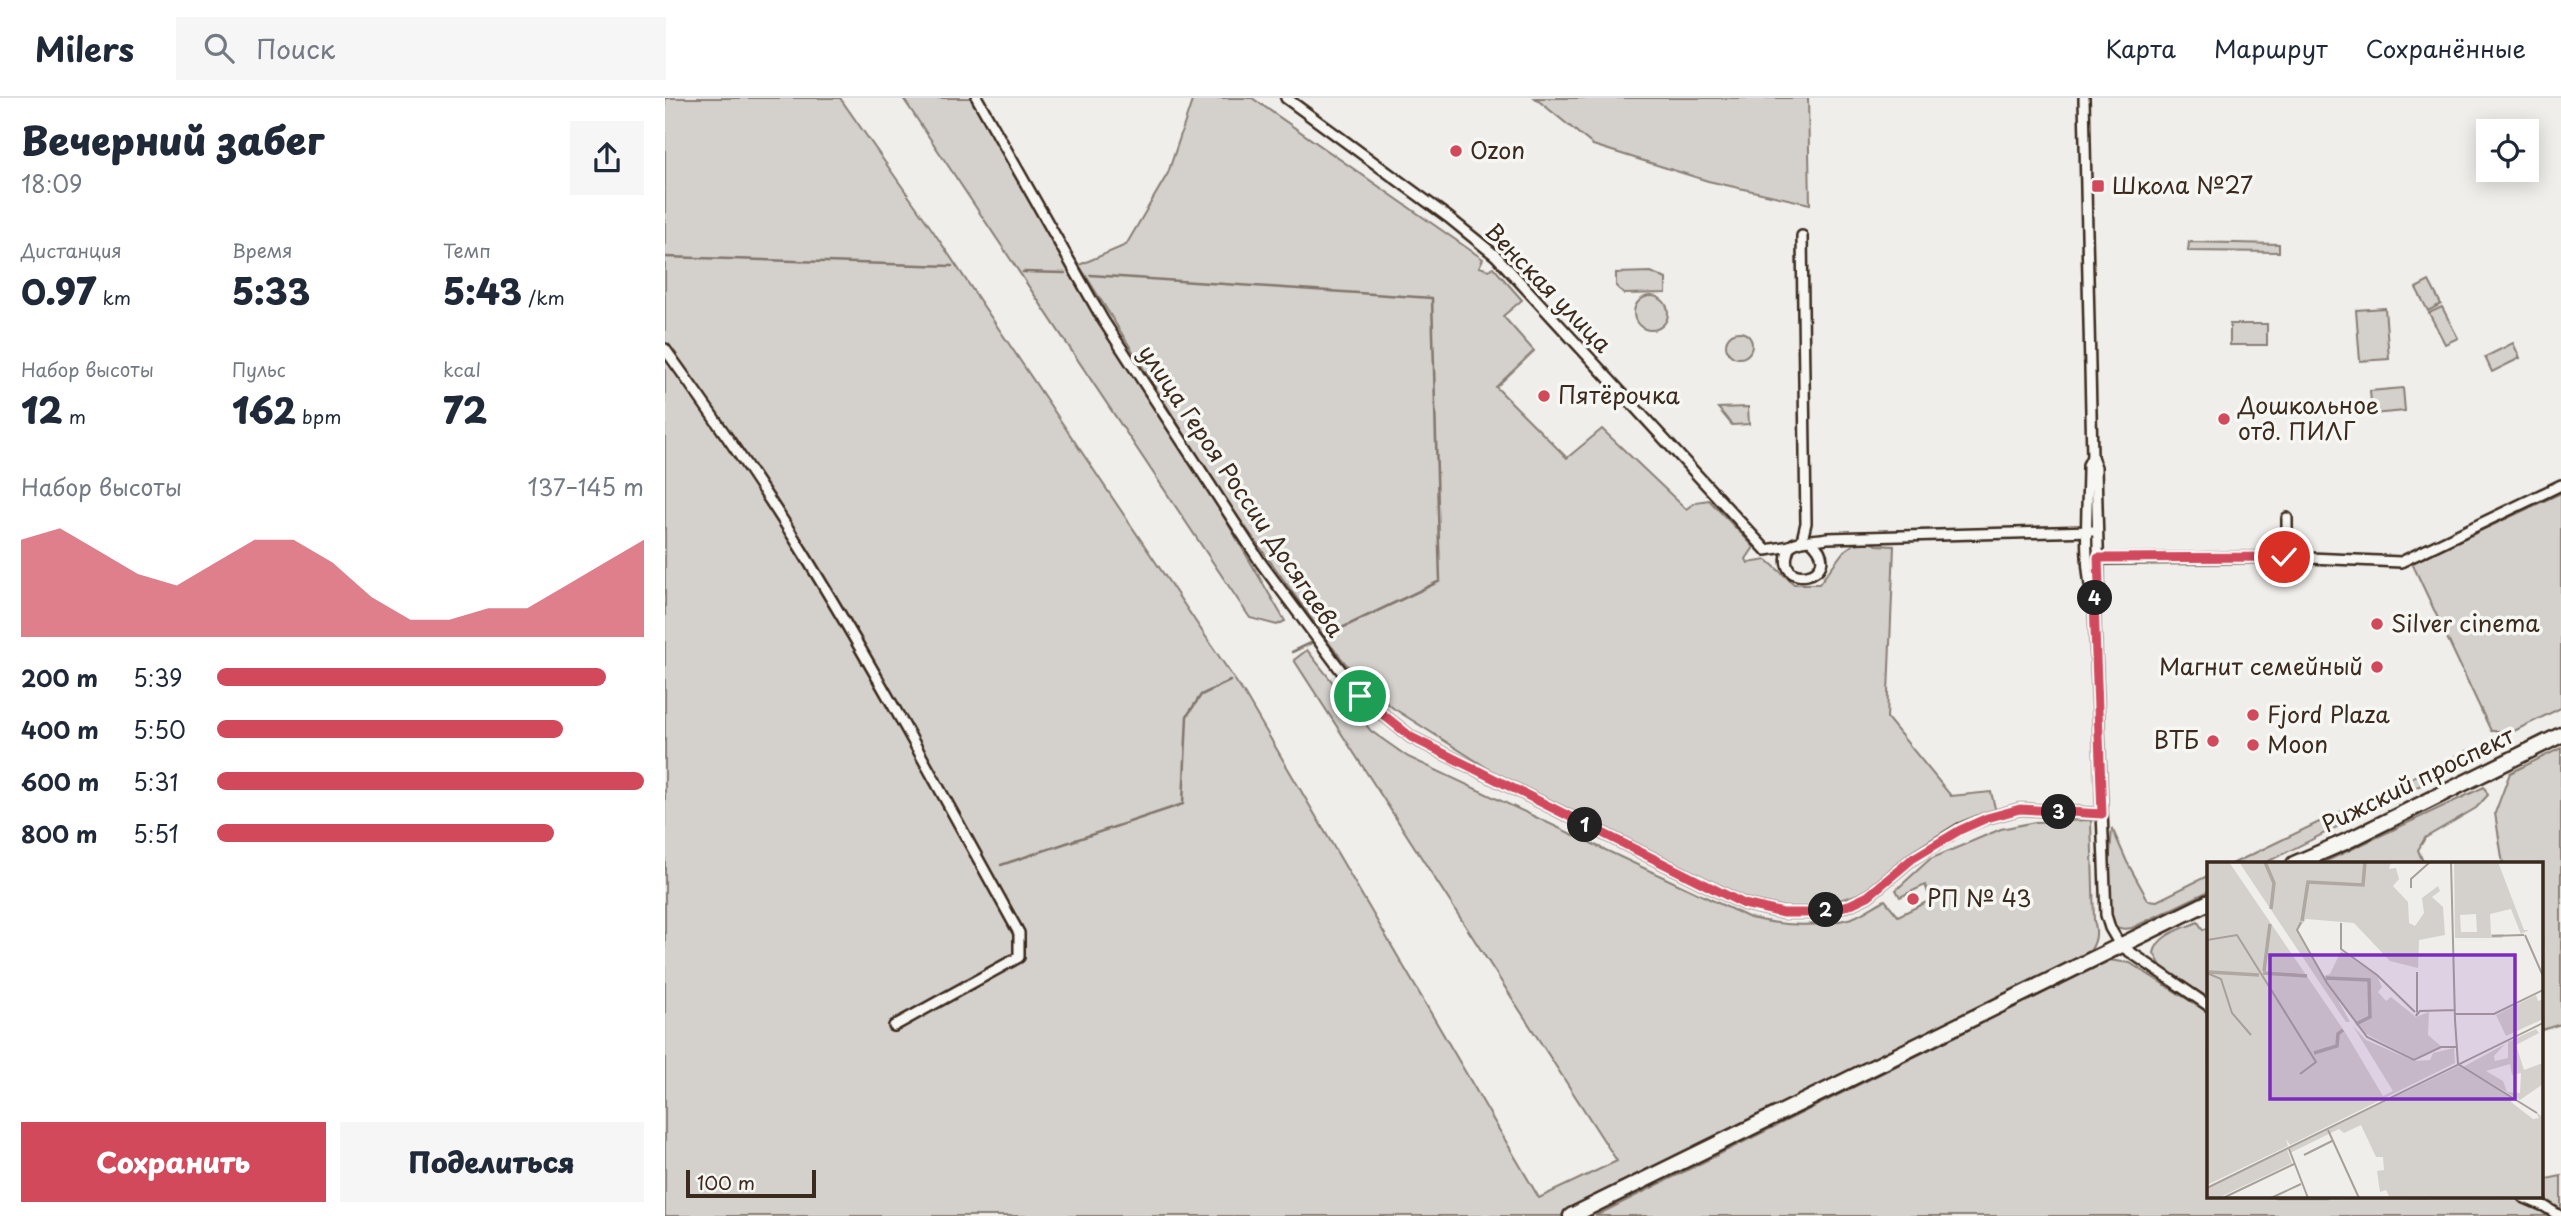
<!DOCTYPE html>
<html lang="ru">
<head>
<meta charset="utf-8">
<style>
	:root { --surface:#fff; --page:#f6f6f7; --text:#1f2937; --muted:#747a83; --line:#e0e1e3; --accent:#d1495b }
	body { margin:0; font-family:"Playpen Sans",sans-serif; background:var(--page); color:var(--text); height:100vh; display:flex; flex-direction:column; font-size:26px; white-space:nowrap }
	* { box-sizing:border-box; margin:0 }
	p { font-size:23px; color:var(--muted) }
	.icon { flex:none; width:38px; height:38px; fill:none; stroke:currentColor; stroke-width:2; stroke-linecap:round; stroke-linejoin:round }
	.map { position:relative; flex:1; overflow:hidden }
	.drawer { display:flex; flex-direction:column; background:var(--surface); width:665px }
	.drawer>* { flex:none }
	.fabs { position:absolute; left:1811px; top:21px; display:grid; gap:14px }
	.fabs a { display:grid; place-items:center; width:63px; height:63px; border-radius:0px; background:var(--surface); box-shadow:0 4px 18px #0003; font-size:35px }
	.scale { position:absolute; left:21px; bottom:18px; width:130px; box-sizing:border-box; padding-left:7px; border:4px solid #3b2a1e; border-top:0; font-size:19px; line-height:24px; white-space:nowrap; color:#3b2a1e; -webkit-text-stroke:5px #f6f6f2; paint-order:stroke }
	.pin { position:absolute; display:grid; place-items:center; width:60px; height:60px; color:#fff; margin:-30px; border:4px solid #fff; border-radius:50%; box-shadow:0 2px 7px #0007 }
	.km { position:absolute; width:35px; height:35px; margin:-18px; border-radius:50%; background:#222; color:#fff; font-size:19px; line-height:35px; text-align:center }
	.round { display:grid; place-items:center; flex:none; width:74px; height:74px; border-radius:0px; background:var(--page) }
	.summary { display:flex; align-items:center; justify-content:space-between; height:119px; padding:0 21px }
	h1 { font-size:38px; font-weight:800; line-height:52px }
	.stats { display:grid; grid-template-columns:repeat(3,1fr); gap:10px; height:119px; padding:7px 21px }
	.stats div { display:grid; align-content:center }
	.stats b { font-size:35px; font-weight:800 }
	.stats small { font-size:19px; font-weight:400 }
	.stats p { font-size:19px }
	.chart { height:196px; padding:14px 21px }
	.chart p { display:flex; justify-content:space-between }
	.chart svg { width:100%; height:126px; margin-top:7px; fill:var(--accent); opacity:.7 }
	.button { display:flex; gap:14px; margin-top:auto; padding:14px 21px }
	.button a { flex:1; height:80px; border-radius:0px; background:var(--accent); color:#fff; font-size:28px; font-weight:800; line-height:80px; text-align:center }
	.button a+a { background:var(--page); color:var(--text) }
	ul { padding:0 21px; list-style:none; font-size:23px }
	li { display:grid; grid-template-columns:112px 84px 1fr; align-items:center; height:52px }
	li i { height:18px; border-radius:9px; background:var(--accent) }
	header { display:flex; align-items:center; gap:42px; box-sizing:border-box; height:98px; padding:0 35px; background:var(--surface); border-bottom:2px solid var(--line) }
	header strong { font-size:33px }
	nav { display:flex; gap:38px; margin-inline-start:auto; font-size:24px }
	.search { width:490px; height:63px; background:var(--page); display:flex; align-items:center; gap:18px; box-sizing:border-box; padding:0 24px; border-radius:0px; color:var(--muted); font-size:26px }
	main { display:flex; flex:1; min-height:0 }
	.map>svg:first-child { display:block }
</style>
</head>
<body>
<header>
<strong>Milers</strong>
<div class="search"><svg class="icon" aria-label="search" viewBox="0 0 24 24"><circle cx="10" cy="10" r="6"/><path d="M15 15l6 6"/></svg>Поиск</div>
<nav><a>Карта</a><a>Маршрут</a><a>Сохранённые</a></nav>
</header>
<main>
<section class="drawer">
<div class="summary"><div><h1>Вечерний забег</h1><p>18:09</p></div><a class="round"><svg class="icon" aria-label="share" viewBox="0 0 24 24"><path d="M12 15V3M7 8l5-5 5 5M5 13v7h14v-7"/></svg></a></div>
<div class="stats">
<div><p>Дистанция</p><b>0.97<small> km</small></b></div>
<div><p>Время</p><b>5:33</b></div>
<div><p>Темп</p><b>5:43<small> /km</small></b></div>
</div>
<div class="stats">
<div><p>Набор высоты</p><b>12<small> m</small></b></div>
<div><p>Пульс</p><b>162<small> bpm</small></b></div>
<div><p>kcal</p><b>72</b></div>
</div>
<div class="chart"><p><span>Набор высоты</span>137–145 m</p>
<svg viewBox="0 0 160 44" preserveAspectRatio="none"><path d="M0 44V10L10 6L20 14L30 22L40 26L50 18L60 10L70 10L80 18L90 30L100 38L110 38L120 34L130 34L140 26L150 18L160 10V44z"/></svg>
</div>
<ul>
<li><b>200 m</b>5:39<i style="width:91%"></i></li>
<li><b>400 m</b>5:50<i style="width:81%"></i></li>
<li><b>600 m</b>5:31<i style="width:100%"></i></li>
<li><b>800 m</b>5:51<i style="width:79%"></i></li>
</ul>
<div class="button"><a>Сохранить</a><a>Поделиться</a></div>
</section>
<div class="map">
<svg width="1896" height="1118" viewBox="0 0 1896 1118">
	<rect width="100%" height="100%" fill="#efeeea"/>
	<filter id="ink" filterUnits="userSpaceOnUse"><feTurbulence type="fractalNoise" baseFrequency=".0143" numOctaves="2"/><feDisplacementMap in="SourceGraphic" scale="14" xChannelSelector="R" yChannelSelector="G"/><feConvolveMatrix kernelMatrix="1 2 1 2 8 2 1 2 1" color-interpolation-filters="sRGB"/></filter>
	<g filter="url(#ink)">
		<g fill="#d4d1cc" stroke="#887e75" stroke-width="2">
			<path d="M0 0H175L266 130 580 597 874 1100 952 1063 629 562 642 552 706 633 743 659 1085 820C1120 828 1151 830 1187 820 1198 816 1210 807 1220 802L1233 818 1266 802 1260 787 1235 799 1231 792 1265 761 1336 731 1370 724 1426 722 1429 823C1433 834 1432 843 1425 853L965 1086 896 1118H0Z"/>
			<polygon points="238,0 313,0 620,523 612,527 585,520"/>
			<polygon points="528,0 587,0 818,161 814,169 824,172 828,169 857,202 838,218 869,253 831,289 902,360 937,331 1021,411 1031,404 1044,402 1089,449 1081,461 1083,465 1102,462 1129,486 1154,486 1179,453 1189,446 1204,443 1212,447 1229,448 1222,620 1286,698 1326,694 1331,714 1300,724 1264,745 1239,761 1221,780 1201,794 1148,810 1118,812 1080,803 945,737 830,675 728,610 695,583 667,549 558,398 414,167 461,147 503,75"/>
			<polygon points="870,0 1143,0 1145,106 1043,83 928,47"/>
			<polygon points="1524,144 1614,146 1614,154 1523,153"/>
			<polygon points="986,174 1001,181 1001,195 959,196 951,188 951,175"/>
			<polygon points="1764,183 1776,206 1763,213 1751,190"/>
			<circle cx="986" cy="215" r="17"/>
			<polygon points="1777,209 1793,240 1780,246 1764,215"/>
			<polygon points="1720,210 1724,261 1695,263 1691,212"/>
			<rect x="1565" y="226" width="37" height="21"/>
			<circle cx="1074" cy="247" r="13"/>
			<polygon points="1848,245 1855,260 1827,274 1820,259"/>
			<polygon points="1738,290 1740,313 1707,316 1705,293"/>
			<polygon points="1083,309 1084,326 1067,327 1053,310"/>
			<polygon points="1896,395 1896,610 1849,633 1826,633 1747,465"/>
			<polygon points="1896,650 1896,926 1877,932 1877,766 1838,766 1830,715 1845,675"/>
			<polygon points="1804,652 1792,669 1598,766 1567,766"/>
			<polygon points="1819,689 1823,697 1811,710 1760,740 1753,752 1759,766 1655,766"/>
			<path d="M1447 730 1462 764 1483 802 1492 803 1544 777V793L1467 830C1456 832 1452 830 1444 823L1443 780Z"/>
			<path d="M1533 824 1538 832 1544 829V900L1497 870 1489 855C1493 836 1517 831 1533 824Z"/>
			<polygon points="1444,862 1465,865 1544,915 1544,1099 1849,1099 1884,1116 1882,1118 930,1118"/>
			<polygon points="1896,1078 1896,1111 1876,1099 1877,1082"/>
		</g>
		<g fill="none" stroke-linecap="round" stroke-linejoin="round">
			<g stroke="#81766d" stroke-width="2.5">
				<polyline points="0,159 287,168"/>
				<polyline points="358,174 400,175"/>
				<polyline points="425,177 767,200 775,483 660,538"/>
				<polyline points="627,554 646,545"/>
				<polyline points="336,767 518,706 522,618 536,597 565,583"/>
			</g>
			<defs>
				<g id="minor">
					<polyline points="312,0 438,222 596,465 695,598 746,639 1079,806 1118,815 1147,815 1184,807 1203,798 1247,761 1295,731 1322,720 1355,711 1437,716"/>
					<polyline points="621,0 783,119 831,158 1101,452 1125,448"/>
					<polyline points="1419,0 1427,359 1431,369 1434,487 1429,504"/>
					<polyline points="1137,138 1141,425 1137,442"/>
					<path d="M0 251C46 315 92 380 134 448 212 574 282 705 354 835V859L229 928"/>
					<path d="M1427 359 1423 367C1423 410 1417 464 1429 505L1441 817 1445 830 1455 847 1544 908"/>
					<polyline points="1622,420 1622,459"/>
					<path d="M1146 443C1185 479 1104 496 1125 448 1136 440 1149 443 1162 440L1428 433"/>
					<polyline points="1433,461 1622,459 1736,464 1896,387"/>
					<polyline points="1858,1099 1879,1108 1895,1118"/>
				</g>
				<g id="highway">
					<polyline points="1629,766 1680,744 1896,637"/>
					<polyline points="906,1118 1544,804"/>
				</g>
			</defs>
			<use href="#minor" stroke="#3b2a1e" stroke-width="14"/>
			<use href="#highway" stroke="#3b2a1e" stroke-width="19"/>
			<use href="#minor" stroke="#f6f6f2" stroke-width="9"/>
			<use href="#highway" stroke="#f6f6f2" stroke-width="14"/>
		</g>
	</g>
	<g fill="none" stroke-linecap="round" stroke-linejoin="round" filter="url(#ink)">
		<defs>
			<polyline id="route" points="695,598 746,639 1079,806 1118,815 1147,815 1184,807 1203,798 1247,761 1295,732 1322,720 1355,711 1437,716 1429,505 1434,487 1433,460 1619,459"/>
		</defs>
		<use href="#route" stroke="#fff" stroke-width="14"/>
		<use href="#route" stroke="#d1495b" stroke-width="9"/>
	</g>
	<g fill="#d1495b" stroke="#f6f6f2" stroke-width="2.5">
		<circle cx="791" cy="53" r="7"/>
		<rect x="1426" y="81" width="14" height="14" rx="3.5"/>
		<circle cx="879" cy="298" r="7"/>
		<circle cx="1559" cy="321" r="7"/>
		<circle cx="1712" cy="526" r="7"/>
		<circle cx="1712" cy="569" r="7"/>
		<circle cx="1588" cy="617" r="7"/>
		<circle cx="1548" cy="643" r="7"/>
		<circle cx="1588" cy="647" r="7"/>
		<circle cx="1248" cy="801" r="7"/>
	</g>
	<g text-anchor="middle" stroke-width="7" stroke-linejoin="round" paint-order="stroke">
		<g font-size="23" fill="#3b2a1e" stroke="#f6f6f2" text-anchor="start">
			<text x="805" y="61">Ozon</text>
			<text x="1447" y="96">Школа №27</text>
			<text x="893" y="306">Пятёрочка</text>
			<text x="1573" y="316">Дошкольное<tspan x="1573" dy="26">отд. ПИЛГ</tspan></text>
			<text x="1726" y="534">Silver cinema</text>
			<text x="1698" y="577" text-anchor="end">Магнит семейный</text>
			<text x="1602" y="625">Fjord Plaza</text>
			<text x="1534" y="651" text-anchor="end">ВТБ</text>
			<text x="1602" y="655">Moon</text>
			<text x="1262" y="809">РП № 43</text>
		</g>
		<g font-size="23" fill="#3b2a1e" stroke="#f6f6f2">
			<text transform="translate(883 190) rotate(46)" y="8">Венская улица</text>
			<text transform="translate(576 393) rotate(56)" y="8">улица Героя России Досягаева</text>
			<text transform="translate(1753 682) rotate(-26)" y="8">Рижский проспект</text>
		</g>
	</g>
	<g transform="translate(1542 764)">
		<rect width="336" height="336" fill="#efeeea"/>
		<path d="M0 0H22L138 170 176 234 186 229 146 164 159 178 207 199 223 198 226 191 247 186 248 201 83 283 79 277 81 284 0 323ZM32 0H184L182 7 189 6 192 17 186 24 201 40 202 61 208 64 217 51 215 36 231 24 233 29 225 35 236 45 238 73 212 78 211 106 183 99 147 61 99 57 91 68 116 114 123 112 134 89 170 114 175 125 171 130 179 139 184 135 209 155 222 150 221 173 235 185 207 197 157 171 131 138 143 160H139ZM247 0H291L317 68H322L314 72 304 47 283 52 284 72H297L295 76H248ZM269 52 270 70H254L253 53ZM329 133 331 139 336 137V157L299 174 289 153ZM329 167 332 171 309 183 317 208 336 201V222L313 238 256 205 298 182 287 194 288 199 301 196V180ZM303 202 305 213 314 211 313 231 300 230 296 219 279 209ZM252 204 306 236 304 240 326 257 332 256 329 250 336 255V336H183L179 328 173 330 170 309 177 308 176 295H169L154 263 137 271 132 267 83 291 82 286ZM80 287 85 301 11 336H0V327Z" fill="#d4d1cc" fill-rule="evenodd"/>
		<path fill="none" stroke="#afa8a1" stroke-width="3.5" d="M58 0 67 21 64 47M95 59 101 20 156 23 158 0M57 109 63 62M2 110 52 113M56 111 100 114M119 116 162 118 163 155 149 162M107 191 130 184 131 172 136 168"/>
		<path fill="none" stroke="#a7a098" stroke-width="2" d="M244 0 248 158M204 26V17L223 0M94 60 90 68 120 121 160 175 207 198 234 185H249M134 61V87L170 113 208 150M318 73 336 114M285 74 317 73M0 78 30 73 109 200 93 212M210 110V150M0 111 14 117 25 151 44 173M211 150 209 154 213 149 248 148M248 152H287L336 128M248 158 251 202 330 251M121 268 152 336M82 287 101 336M97 293 125 279M0 326 336 161M16 336 87 302M64 336 94 322"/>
		<path fill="#7b2cbf" fill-opacity="0.15" stroke="#7b2cbf" stroke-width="3.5" d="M63 93H308V237H63Z"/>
		<rect width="336" height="336" fill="none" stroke="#3b2a1e" stroke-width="3.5"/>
	</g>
</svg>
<div class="fabs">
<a><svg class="icon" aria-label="locate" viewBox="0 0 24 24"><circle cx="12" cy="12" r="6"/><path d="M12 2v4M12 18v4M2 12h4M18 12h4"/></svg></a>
</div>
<div class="scale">100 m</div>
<div class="pin" style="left:695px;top:598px;background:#1e9e55"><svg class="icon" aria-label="arrive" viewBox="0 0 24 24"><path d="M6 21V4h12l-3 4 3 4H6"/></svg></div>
<div class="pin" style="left:1619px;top:459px;background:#d93025"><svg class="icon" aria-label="check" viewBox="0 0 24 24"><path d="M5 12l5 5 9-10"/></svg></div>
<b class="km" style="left:920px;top:727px">1</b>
<b class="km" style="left:1161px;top:812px">2</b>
<b class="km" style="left:1394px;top:714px">3</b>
<b class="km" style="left:1430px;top:500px">4</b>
</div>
</main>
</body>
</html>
